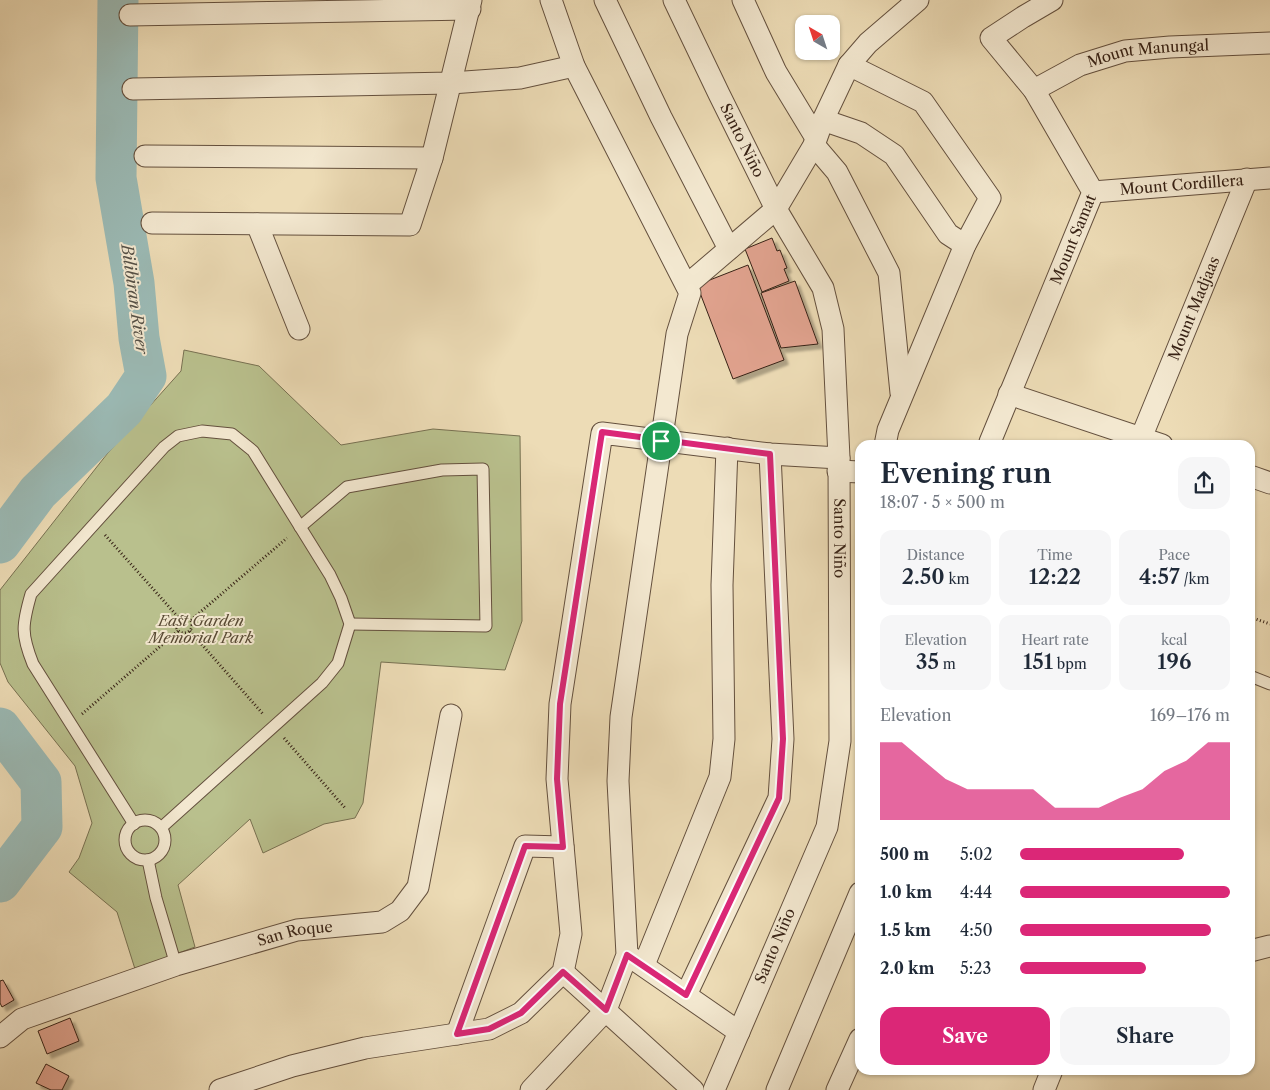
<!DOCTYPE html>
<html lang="en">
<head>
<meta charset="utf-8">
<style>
	:root { --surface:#fff; --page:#f6f6f7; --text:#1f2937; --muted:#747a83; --accent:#db2777 }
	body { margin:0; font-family:"Libre Caslon Text",serif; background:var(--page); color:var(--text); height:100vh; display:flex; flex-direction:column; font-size:19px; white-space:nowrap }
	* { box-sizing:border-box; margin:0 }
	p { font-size:16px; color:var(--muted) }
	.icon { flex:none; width:28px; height:28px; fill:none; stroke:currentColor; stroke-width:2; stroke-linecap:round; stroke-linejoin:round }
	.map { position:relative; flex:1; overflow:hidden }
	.panel { position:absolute; left:855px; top:440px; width:400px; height:635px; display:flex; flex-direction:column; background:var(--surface); border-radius:15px; box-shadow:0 1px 4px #0004 }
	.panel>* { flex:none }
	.needle { width:32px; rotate:321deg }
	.fabs { position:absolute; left:795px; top:15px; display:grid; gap:10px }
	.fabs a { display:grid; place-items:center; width:45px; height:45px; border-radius:10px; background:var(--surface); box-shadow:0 1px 4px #0004; font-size:25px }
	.pin { position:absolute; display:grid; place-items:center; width:42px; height:42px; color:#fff; margin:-21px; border:2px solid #fff; border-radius:50%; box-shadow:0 1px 5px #0007 }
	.round { display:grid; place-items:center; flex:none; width:52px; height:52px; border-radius:15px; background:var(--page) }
	.head { display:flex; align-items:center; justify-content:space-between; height:85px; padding:0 25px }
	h1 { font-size:28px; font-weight:600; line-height:38px }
	.stats { display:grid; grid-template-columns:repeat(3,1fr); gap:8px; height:85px; padding:5px 25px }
	.stats div { display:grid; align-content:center; border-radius:12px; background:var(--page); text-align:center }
	.stats b { font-size:21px; font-weight:600 }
	.stats small { font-size:14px; font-weight:400 }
	.stats p { font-size:14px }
	.chart { height:140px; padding:10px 25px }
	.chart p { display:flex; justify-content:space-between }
	.chart svg { width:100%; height:90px; margin-top:5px; fill:var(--accent); opacity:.7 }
	.action { display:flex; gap:10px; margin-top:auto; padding:10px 25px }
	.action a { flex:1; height:58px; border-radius:15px; background:var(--accent); color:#fff; font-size:20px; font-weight:600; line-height:58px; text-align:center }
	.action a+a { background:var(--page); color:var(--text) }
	ul { padding:0 25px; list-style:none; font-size:16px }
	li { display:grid; grid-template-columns:80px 60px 1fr; align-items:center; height:38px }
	li i { height:12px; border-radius:6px; background:var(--accent) }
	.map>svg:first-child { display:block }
</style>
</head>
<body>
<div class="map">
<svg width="1270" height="1090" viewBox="0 0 1270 1090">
	<defs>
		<filter id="shadow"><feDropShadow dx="4.5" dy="4.5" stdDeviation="1" flood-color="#0004"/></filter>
	</defs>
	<rect width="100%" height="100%" fill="#eddcb6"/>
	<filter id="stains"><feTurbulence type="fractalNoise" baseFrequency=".004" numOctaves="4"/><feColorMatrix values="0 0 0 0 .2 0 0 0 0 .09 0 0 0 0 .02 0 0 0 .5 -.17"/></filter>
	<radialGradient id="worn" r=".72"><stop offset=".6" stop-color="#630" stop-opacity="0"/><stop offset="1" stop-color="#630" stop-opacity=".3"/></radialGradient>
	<polygon fill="#b9c08d" stroke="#787152" points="184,350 259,366 341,445 433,429 520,436 522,621 505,670 381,662 363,803 355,818 324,824 263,853 250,819 178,885 195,947 135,969 117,912 69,872 79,858 92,823 75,766 8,682 0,663 0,590 107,454 181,371"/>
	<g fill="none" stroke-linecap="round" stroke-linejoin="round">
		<g stroke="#9bbab5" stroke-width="41">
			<polyline points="0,543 38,492 124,409 146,376 139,338 134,283 116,178 118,0"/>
			<polyline points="0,728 41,782 42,827 0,882"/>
		</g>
	</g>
	<g fill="#e1a38f" stroke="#372216" filter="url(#shadow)">
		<polygon points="772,238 777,251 780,250 787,268 784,269 789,281 762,292 745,249"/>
		<polygon points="748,265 784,360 733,379 697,285"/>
		<polygon points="795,281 818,344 781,348 761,293"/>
		<polygon points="3,980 14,1000 2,1007 0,1003 0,981"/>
		<polygon points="70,1018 79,1041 47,1054 38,1031"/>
		<polygon points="46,1064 69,1076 62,1090 51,1090 36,1083"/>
	</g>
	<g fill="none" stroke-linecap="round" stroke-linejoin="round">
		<defs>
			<g id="service">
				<polyline points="300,527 347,487 442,470 483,469 486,626 350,624"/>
				<polyline points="1250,676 1270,684"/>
				<circle cx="145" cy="840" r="20"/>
				<path d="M134 824 33 664C21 634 22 625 31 594L164 447 178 436 202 431 232 434 253 451 330 575 341 598 350 624 338 663 322 683 162 827"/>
				<polyline points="148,860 156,898 176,965"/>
			</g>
			<g id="minor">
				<polyline points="605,0 661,117 729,249"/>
				<path id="s1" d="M674 0 719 94 776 209 823 288 833 329 839 458 840 741 827 827 714 1090"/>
				<polyline points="743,0 776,72 816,138"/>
				<polyline points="130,15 470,9"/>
				<polyline points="849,65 923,102 990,198 965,245 888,430 885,445"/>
				<polyline points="133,89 451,83 520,78 574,66"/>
				<path id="s2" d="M1034 90 1080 65 1125 51 1170 47 1270 43"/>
				<polyline points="823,120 861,133 894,155 948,234 965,245"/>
				<polyline points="814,145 837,172 889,273 901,393"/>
				<polyline points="145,156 432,158"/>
				<path id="s3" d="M1093 192 1270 178"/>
				<polyline points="152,223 410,225 432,158 471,0"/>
				<polyline points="257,224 299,329"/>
				<polyline points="687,285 776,209 814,145 823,120 849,65 868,43 918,0"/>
				<polyline points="1009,394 1162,445"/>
				<path id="s4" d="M1141 438 1247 179"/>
				<path id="s5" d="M990 442 1093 192 1034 90 991 38 1023 17 1052 0"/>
				<polyline points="838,471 860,472"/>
				<polyline points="1250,476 1270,483"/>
				<polyline points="1250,951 1270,946"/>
				<polyline points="632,958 739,1032"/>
				<polyline points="644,965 720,777 724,739 722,585 727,448"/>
				<polyline points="563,972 693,1090"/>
				<polyline points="686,995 779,798 783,739 770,454"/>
				<polyline points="457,1034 525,846 563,847"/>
				<path id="s6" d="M0 1037 22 1019 176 965 297 930 382 922 400 911 418 887 451 715"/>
				<polyline points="220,1090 292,1066 365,1048 489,1029 521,1013 563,972 571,934 557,779 560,704 602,433 770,454 839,458"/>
				<polyline points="531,1090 606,1010 627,955 618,781 621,717 677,334 690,293 574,66 551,0"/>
				<polyline points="777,1090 860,893"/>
				<polyline points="837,1090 860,1039"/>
				<polyline points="1044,1090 1052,1070"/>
			</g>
		</defs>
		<use href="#service" stroke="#64503e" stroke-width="13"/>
		<use href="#minor" stroke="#64503e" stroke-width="23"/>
		<g stroke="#372216" stroke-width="3" stroke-dasharray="1 2.5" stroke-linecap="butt">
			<polyline points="105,535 179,618"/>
			<circle cx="184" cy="625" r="8"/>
			<polyline points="1250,617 1270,624"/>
			<polyline points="191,620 287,538"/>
			<polyline points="190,631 263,714"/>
			<polyline points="82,714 178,631"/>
			<polyline points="284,738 346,809"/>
		</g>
		<use href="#service" stroke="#f3e8d0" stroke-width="11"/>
		<use href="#minor" stroke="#f3e8d0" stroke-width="21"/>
	</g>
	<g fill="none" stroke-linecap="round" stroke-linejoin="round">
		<defs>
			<polygon id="route" points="602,432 770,454 783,739 779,798 686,995 627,955 606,1010 563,972 521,1013 489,1029 457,1034 525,846 563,847 557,779 560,704"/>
		</defs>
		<use href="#route" stroke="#fff" stroke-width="10"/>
		<use href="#route" stroke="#db2777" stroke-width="6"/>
	</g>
	<g text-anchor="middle" stroke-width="4" stroke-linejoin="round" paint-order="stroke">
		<g font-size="15" fill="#372216" stroke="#f3e8d0">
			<text dy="5" stroke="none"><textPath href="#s2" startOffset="122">Mount Manungal</textPath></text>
			<text dy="5" stroke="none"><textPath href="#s1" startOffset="156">Santo Niño</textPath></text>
			<text dy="5" stroke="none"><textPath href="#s3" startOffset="89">Mount Cordillera</textPath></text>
			<text dy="5" stroke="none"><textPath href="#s5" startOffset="219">Mount Samat</textPath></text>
			<text dy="5" stroke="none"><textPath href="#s4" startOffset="140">Mount Madjaas</textPath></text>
			<text dy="5" stroke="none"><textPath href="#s1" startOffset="576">Santo Niño</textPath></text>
			<text dy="5" stroke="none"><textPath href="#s6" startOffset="315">San Roque</textPath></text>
			<text transform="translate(775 946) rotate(-67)" y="5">Santo Niño</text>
		</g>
		<g font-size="15" font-style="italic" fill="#584a34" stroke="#f3e8d0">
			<text x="201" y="626">East Garden<tspan x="201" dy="17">Memorial Park</tspan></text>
		</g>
		<g font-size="16" font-style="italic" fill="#555046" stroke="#f3e8d0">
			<text transform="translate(135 299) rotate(82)" y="6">Bilibiran River</text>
		</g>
	</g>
	<rect width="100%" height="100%" filter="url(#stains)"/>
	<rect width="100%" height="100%" fill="url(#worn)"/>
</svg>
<div class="fabs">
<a><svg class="needle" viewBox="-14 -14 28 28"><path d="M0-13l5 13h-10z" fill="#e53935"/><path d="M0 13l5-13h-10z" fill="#747a83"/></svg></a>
</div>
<div class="pin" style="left:661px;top:441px;background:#1e9e55"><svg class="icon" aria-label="arrive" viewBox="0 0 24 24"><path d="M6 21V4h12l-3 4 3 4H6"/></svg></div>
<section class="panel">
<div class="head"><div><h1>Evening run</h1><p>18:07 · 5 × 500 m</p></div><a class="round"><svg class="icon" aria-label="share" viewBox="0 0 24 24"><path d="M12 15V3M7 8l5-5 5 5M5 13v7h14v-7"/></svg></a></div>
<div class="stats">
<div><p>Distance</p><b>2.50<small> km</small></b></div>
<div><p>Time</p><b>12:22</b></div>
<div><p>Pace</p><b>4:57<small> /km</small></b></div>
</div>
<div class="stats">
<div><p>Elevation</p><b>35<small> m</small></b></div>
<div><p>Heart rate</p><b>151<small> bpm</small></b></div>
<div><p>kcal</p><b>196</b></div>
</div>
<div class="chart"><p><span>Elevation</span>169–176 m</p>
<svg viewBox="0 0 160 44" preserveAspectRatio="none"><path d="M0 44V6L10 6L20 15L30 24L40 29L50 29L60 29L70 29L80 38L90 38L100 38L110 33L120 29L130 20L140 15L150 6L160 6V44z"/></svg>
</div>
<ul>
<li><b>500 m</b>5:02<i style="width:78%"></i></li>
<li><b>1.0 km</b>4:44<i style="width:100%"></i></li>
<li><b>1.5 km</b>4:50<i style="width:91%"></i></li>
<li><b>2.0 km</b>5:23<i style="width:60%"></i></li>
</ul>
<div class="action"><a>Save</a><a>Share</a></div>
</section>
</div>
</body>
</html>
